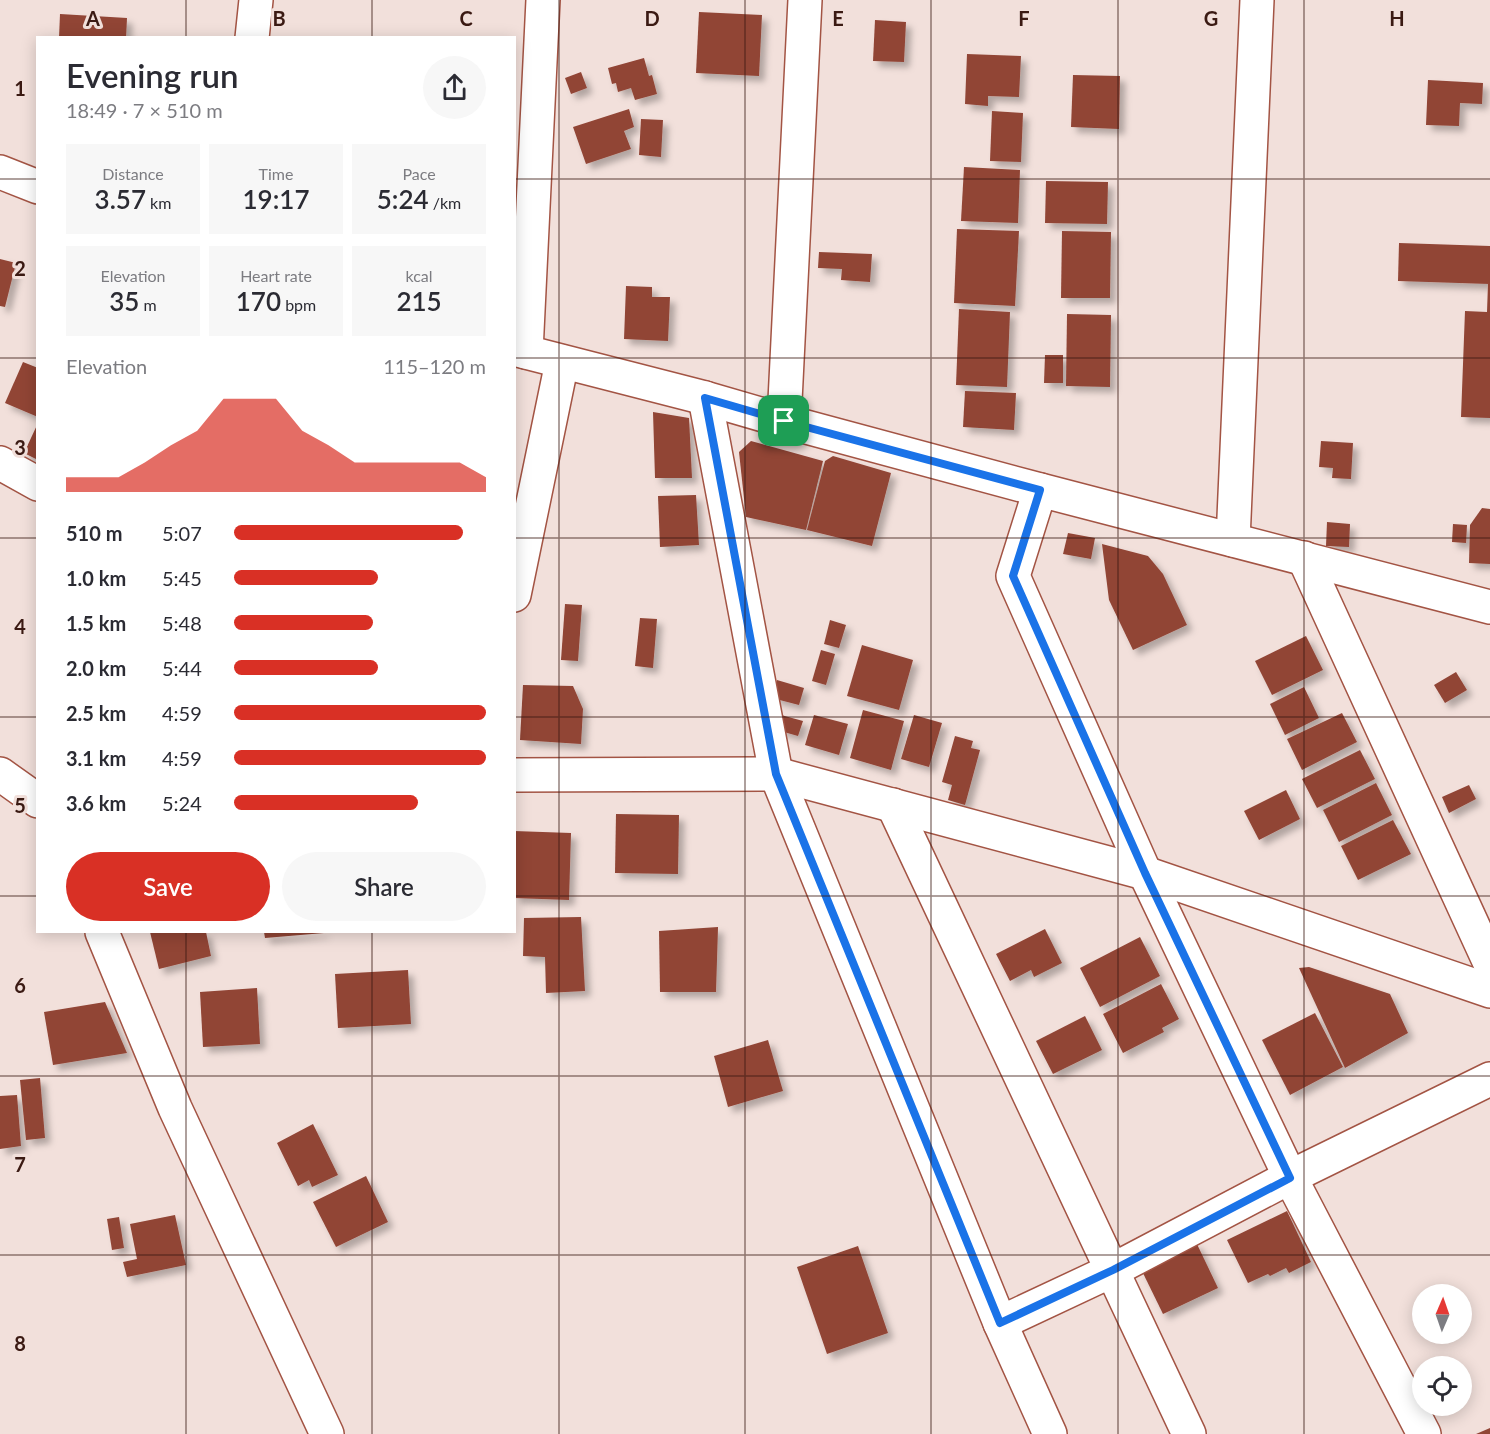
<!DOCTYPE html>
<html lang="en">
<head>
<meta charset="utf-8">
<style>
	:root { --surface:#fff; --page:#f7f7f7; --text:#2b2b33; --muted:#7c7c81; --accent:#d93025 }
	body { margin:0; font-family:Lato,sans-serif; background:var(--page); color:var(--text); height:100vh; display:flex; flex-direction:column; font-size:22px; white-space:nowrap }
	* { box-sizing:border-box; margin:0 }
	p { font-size:20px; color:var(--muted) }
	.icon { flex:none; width:33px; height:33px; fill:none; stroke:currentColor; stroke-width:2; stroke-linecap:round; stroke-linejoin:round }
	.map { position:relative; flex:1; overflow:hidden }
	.details { position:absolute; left:36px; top:36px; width:480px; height:897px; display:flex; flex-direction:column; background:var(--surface); border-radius:0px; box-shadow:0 3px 15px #0003 }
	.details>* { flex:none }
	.needle { width:39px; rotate:2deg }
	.fabs { position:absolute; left:1412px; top:1284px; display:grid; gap:12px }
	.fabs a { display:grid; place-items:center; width:60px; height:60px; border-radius:50%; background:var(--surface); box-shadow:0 3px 15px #0003; font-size:30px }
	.pin { position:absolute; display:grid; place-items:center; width:51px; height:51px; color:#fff; margin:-26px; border-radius:12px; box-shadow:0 3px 9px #0006 }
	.round { display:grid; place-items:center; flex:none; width:63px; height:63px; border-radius:32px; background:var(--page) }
	.summary { display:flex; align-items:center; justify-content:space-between; height:102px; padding:0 30px }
	h1 { font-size:33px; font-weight:600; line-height:45px }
	.metrics { display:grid; grid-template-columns:repeat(3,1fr); gap:9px; height:102px; padding:6px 30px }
	.metrics div { display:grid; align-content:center; border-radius:0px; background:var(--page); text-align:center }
	.metrics b { font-size:26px; font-weight:600 }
	.metrics small { font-size:16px; font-weight:400 }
	.metrics p { font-size:16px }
	.chart { height:168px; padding:12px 30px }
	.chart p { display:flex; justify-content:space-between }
	.chart svg { width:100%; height:108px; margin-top:6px; fill:var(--accent); opacity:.7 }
	.cta { display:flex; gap:12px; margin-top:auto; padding:12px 30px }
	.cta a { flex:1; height:69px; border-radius:36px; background:var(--accent); color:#fff; font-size:24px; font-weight:600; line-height:69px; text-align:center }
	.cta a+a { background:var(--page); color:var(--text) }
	ul { padding:0 30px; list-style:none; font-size:20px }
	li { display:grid; grid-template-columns:96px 72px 1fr; align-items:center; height:45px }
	li i { height:15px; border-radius:8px; background:var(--accent) }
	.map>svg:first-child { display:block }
</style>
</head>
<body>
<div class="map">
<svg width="1490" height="1434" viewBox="0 0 1490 1434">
	<defs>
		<filter id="shadow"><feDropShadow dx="5.5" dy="5.5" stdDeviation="3" flood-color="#0004"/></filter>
	</defs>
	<rect width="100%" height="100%" fill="#f2e0db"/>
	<g fill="#914435" filter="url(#shadow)">
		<polygon points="699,12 762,15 759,76 696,73"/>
		<polygon points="60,14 127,18 126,38 59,38"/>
		<polygon points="875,20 906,22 904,62 873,61"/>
		<polygon points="967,54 1021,56 1019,97 988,96 988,106 965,104"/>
		<polygon points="644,58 649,76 652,75 657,94 635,100 631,88 618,92 616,83 612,84 608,68"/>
		<polygon points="581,72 587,88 571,94 565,78"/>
		<polygon points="1073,75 1120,76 1119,129 1071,127"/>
		<polygon points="1428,80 1483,83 1482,104 1460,103 1459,126 1426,125"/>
		<polygon points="629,109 634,127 624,131 631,149 586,164 573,127"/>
		<polygon points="992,111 1023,113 1021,162 990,161"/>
		<polygon points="641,119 663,120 661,157 639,155"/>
		<polygon points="964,167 1020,170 1018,223 961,221"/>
		<polygon points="1046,181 1108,182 1107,224 1045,223"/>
		<polygon points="957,229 1019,231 1015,306 954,303"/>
		<polygon points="1062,231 1111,232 1110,298 1061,298"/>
		<polygon points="1399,243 1490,246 1490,284 1398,281"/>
		<polygon points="819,252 872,254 870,282 841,280 842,269 818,268"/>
		<polygon points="0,259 16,263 5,307 0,306"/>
		<polygon points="1488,284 1490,284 1490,418 1461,417 1465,311 1487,312"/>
		<polygon points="626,286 652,287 652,297 670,297 668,341 624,339"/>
		<polygon points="959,309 1010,312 1007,387 956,385"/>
		<polygon points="1067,314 1111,315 1110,387 1066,386"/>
		<polygon points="1045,355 1063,355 1063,383 1044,383"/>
		<polygon points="23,362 38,368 38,417 5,403"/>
		<polygon points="965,391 1016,393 1014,430 963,427"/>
		<polygon points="653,412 689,418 692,478 655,478"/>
		<polygon points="38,423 38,460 24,453"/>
		<polygon points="751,441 823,461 806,530 746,517 739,452"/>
		<polygon points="1321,441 1353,443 1351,479 1332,478 1333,468 1319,467"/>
		<polygon points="833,456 891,473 872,546 807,530 825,461"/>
		<polygon points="696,495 699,545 660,547 658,496"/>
		<polygon points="1482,508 1490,509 1490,564 1469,563 1470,525"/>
		<polygon points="1327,522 1350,524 1349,547 1326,546"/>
		<polygon points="1453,524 1467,525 1466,543 1452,542"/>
		<polygon points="1068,533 1095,538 1091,559 1063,554"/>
		<polygon points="1102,544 1148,556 1163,574 1187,625 1133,650 1109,600"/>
		<polygon points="565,604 582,605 578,661 561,660"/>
		<polygon points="640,618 657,619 653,668 635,666"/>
		<polygon points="830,620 846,625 839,648 824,644"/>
		<polygon points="1306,636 1323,670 1272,695 1255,661"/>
		<polygon points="862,645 913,660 899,710 847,696"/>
		<polygon points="821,650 835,654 826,685 812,681"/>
		<polygon points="1456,672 1467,690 1445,703 1434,685"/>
		<polygon points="777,680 804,688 799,705 772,698"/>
		<polygon points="523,685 573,686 583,709 581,744 520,740"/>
		<polygon points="1304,687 1319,718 1285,735 1270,704"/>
		<polygon points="863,710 904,721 891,770 850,758"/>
		<polygon points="1342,713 1357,742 1302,770 1287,739"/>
		<polygon points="781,715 803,721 798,736 777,730"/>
		<polygon points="814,715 848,724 839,755 805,745"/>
		<polygon points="914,715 942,723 929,767 901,759"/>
		<polygon points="955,736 973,741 971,748 980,750 965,805 948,800 952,785 942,782"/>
		<polygon points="1360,750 1375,779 1317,808 1302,779"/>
		<polygon points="1376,783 1392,815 1339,842 1323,810"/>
		<polygon points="1469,785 1476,799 1449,813 1442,797"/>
		<polygon points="1286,790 1300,819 1259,840 1244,811"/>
		<polygon points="616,814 679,815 678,874 615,873"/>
		<polygon points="1393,820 1411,854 1358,880 1341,846"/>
		<polygon points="514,831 571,833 569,900 514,898"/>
		<polygon points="581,917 585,991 546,993 545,957 523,956 524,918"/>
		<polygon points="718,927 716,992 660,992 659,931"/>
		<polygon points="1045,929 1062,963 1034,977 1031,970 1010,981 996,954"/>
		<polygon points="150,932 206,932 211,956 159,969"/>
		<polygon points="264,932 324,932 324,933 265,938"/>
		<polygon points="1140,937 1160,976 1100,1007 1080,968"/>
		<polygon points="1309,967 1390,994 1408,1033 1345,1068 1299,968"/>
		<polygon points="408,970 411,1024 338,1028 335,974"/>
		<polygon points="1161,984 1179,1019 1162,1028 1164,1032 1123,1053 1103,1014"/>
		<polygon points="257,988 260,1044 203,1047 200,992"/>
		<polygon points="105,1002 127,1053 53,1065 44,1012"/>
		<polygon points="1315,1013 1343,1067 1290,1095 1262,1040"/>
		<polygon points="1085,1016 1102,1050 1053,1074 1036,1041"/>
		<polygon points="768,1040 783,1091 728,1107 714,1056"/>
		<polygon points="40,1078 45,1138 26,1140 20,1080"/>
		<polygon points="17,1095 21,1146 0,1149 0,1096"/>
		<polygon points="313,1124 338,1175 312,1187 309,1180 298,1186 277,1143"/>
		<polygon points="366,1176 388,1222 336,1247 313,1202"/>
		<polygon points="1287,1211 1311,1262 1289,1273 1286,1268 1270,1276 1268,1274 1248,1283 1227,1240"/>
		<polygon points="175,1215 186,1265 127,1277 123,1262 137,1259 130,1224"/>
		<polygon points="119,1217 124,1248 112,1250 107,1219"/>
		<polygon points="1196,1242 1218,1288 1163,1314 1141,1269"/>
		<polygon points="858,1246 888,1333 827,1354 797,1267"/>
		<polygon points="1490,1428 1490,1434 1476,1434"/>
	</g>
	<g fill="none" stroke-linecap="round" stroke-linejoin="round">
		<defs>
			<g id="minor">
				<polyline points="252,38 256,0"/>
				<polyline points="0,172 38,187"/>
				<polyline points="514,349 705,398 784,421 1040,490 1490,607"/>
				<polyline points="526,352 543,0"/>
				<polyline points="705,398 776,774 1000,1323 1050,1434"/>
				<polyline points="784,421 805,0"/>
				<polyline points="0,463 38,484"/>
				<polyline points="1040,490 1013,576 1145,873 1290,1177 1424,1434"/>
				<polyline points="1233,540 1257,0"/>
				<polyline points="1304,558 1490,963"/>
				<polyline points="514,595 562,362"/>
				<polyline points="0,774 38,801"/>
				<polyline points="514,775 776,774 1145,873 1490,991"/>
				<polyline points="893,805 1189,1434"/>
				<polyline points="102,932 175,1108 327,1434"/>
				<polyline points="1000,1323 1113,1270 1290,1177 1490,1079"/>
			</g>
		</defs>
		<use href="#minor" stroke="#a35444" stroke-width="36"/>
		<use href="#minor" stroke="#fff" stroke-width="33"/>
	</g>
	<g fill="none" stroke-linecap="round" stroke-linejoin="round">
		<defs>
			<polygon id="route" points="705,398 784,421 1040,490 1013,576 1145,873 1290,1178 1113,1270 1000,1323 776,774"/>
		</defs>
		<use href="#route" stroke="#fff" stroke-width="12"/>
		<use href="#route" stroke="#1a73e8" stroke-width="8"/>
	</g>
	<path fill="none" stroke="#3b1a13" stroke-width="1.5" stroke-opacity="0.55" d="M186 0V38M372 0V38M559 0V1434M745 0V1434M931 0V1434M1118 0V1434M1304 0V1434M0 179H38M514 179H1490M0 358H38M514 358H1490M0 538H38M514 538H1490M0 717H38M514 717H1490M0 896H38M514 896H1490M186 932V1434M372 932V1434M0 1076H1490M0 1255H1490"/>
	<g font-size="20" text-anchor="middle" font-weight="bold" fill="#3b1a13" stroke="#f2e0db" stroke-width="6" stroke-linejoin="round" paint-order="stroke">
		<text x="93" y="26">A</text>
		<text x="279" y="26">B</text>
		<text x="466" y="26">C</text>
		<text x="652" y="26">D</text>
		<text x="838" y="26">E</text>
		<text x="1024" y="26">F</text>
		<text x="1211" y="26">G</text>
		<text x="1397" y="26">H</text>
		<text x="20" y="96">1</text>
		<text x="20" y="276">2</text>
		<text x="20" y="455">3</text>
		<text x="20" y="634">4</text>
		<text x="20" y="813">5</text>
		<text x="20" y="993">6</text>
		<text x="20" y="1172">7</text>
		<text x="20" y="1351">8</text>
	</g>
</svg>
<div class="fabs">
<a><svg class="needle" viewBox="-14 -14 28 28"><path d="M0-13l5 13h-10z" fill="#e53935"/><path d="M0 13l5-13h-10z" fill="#7c7c81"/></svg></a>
<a><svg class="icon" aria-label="locate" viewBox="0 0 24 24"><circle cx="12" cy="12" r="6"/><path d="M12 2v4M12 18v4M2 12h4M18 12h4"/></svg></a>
</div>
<div class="pin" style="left:784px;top:421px;background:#1e9e55"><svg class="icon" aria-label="arrive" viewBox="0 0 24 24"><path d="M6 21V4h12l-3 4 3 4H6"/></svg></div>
<section class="details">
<div class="summary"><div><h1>Evening run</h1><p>18:49 · 7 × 510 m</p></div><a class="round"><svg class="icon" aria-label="share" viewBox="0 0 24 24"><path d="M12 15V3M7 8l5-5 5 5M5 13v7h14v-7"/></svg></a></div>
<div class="metrics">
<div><p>Distance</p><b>3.57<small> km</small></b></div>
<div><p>Time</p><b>19:17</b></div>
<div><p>Pace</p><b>5:24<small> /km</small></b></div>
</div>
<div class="metrics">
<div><p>Elevation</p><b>35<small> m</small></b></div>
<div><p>Heart rate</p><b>170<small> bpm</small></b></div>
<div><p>kcal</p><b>215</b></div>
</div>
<div class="chart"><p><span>Elevation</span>115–120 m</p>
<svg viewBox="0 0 160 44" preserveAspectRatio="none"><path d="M0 44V38L10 38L20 38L30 32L40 25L50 19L60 6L70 6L80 6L90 19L100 25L110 32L120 32L130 32L140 32L150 32L160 38V44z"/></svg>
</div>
<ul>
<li><b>510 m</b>5:07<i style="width:91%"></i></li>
<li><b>1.0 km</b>5:45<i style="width:57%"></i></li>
<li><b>1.5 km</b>5:48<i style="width:55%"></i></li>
<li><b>2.0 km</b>5:44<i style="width:57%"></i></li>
<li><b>2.5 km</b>4:59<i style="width:100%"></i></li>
<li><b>3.1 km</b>4:59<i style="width:100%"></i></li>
<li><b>3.6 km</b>5:24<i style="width:73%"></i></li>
</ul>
<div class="cta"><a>Save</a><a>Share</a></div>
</section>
</div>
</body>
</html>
